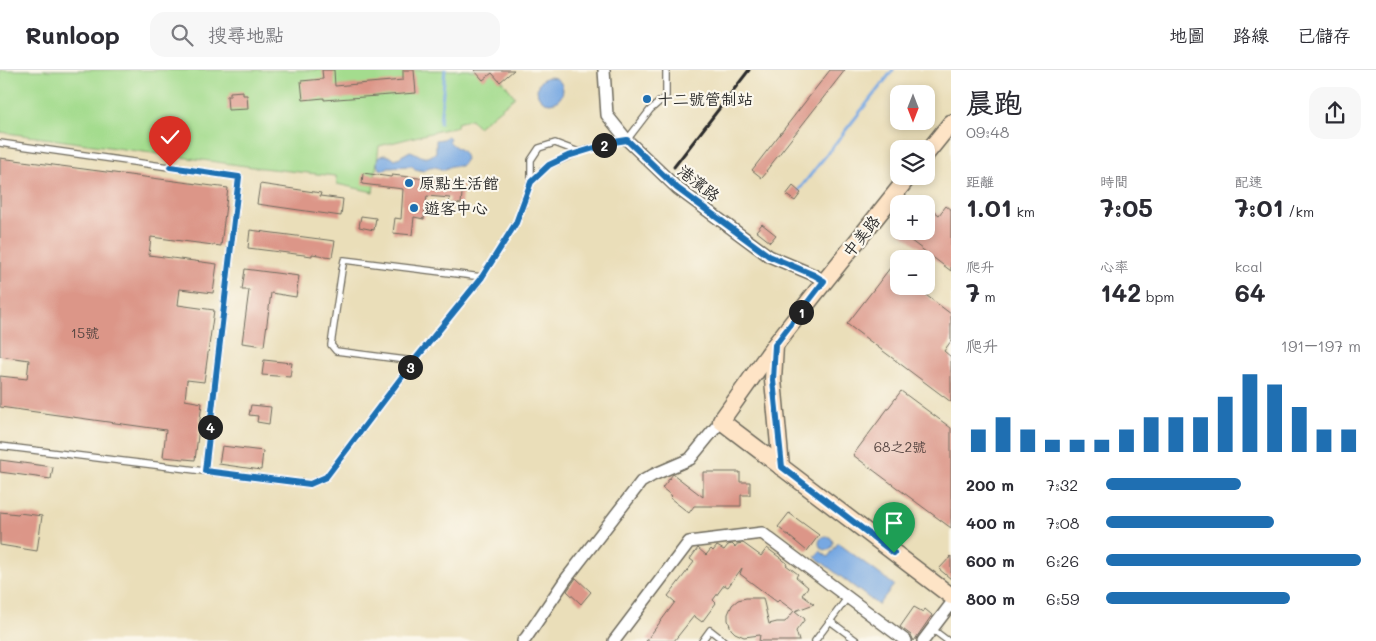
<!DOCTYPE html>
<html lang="zh-TW">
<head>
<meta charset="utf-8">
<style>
	:root { --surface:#fff; --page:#f7f7f7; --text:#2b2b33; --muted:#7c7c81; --line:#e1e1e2; --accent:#1f6fb2 }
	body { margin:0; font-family:Mali,"LXGW WenKai TC",sans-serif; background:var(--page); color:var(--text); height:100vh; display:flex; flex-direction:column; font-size:19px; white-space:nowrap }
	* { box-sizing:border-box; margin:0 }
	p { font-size:16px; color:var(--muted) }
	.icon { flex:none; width:28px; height:28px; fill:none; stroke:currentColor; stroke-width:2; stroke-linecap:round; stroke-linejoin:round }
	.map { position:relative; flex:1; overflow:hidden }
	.panel { display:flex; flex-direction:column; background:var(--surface); width:425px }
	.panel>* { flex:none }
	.needle { width:32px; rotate:180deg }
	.buttons { position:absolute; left:890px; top:15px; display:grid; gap:10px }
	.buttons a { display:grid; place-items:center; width:45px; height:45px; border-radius:10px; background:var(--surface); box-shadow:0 2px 8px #0003; font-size:25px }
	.pin { position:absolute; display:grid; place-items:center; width:42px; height:42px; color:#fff; margin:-51px -21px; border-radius:50% 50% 50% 0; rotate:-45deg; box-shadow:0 0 5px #0007 }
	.pin .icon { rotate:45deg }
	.km { position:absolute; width:25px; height:25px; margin:-12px; border-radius:50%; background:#222; color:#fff; font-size:14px; line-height:25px; text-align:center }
	.round { display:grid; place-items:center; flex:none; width:52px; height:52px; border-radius:15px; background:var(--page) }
	.headline { display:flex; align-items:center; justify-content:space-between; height:85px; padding:0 15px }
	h1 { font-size:28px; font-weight:700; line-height:38px }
	.figures { display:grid; grid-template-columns:repeat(3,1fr); gap:8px; height:85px; padding:5px 15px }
	.figures div { display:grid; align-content:center }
	.figures b { font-size:25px; font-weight:700 }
	.figures small { font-size:14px; font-weight:400 }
	.figures p { font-size:14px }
	.chart { height:140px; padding:10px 15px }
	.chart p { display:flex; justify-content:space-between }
	.chart svg { width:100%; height:90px; margin-top:5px; stroke:var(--accent); stroke-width:6 }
	ul { padding:0 15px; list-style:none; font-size:16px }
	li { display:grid; grid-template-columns:80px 60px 1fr; align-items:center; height:38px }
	li i { height:12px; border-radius:6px; background:var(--accent) }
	header { display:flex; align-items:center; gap:30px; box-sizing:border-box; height:70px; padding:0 25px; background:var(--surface); border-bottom:1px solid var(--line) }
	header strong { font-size:24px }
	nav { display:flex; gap:28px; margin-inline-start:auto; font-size:18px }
	.search { width:350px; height:45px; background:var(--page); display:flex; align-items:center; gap:12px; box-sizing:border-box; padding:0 18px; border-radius:15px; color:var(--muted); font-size:19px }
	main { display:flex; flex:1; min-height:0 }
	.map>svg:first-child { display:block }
</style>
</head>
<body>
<header>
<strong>Runloop</strong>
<div class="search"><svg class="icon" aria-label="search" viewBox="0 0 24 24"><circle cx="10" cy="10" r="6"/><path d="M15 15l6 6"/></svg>搜尋地點</div>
<nav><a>地圖</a><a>路線</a><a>已儲存</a></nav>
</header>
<main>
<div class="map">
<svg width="951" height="571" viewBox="0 0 951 571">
	<rect width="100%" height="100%" fill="#fbf7ec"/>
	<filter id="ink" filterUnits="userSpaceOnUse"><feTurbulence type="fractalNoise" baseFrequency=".02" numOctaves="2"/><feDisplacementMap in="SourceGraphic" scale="10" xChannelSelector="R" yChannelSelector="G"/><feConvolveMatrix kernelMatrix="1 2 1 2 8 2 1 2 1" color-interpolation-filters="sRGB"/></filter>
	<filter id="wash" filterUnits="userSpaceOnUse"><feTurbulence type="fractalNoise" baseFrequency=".0096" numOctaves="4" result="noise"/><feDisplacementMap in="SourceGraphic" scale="20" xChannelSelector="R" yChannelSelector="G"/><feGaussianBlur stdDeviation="1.12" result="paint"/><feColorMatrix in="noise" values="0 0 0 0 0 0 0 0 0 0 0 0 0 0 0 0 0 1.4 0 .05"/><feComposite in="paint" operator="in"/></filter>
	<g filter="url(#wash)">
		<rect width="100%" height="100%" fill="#eadeb9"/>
		<polygon fill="#a4dc8e" stroke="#68845c" points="0,0 494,0 515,27 478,57 471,49 457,53 458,56 379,76 373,122 337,114 336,106 253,97 0,62"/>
		<g fill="#77a8e2" stroke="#516a86">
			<circle cx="550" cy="20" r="13"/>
			<path d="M448 66 450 69 449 71C456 80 463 77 466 89L461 96H451L443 100C436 97 430 94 424 101L415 99 412 96 388 97 385 100 380 99 377 95 378 88C384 83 388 85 394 89L398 88 410 81C421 84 424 93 436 82V70L443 69Z"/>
			<circle cx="826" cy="473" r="7"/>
			<polygon points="838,473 894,515 878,535 815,487 820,481 828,487"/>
		</g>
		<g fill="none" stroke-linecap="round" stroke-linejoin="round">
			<g stroke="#77a8e2" stroke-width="3">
				<polyline points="440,53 445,0"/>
				<polyline points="798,121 893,0"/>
			</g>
		</g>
		<g id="blocks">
			<g fill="#dc9688">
				<polygon points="322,0 334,0 335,16 403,10 403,0 414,0 416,23 324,30 324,28 303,30 301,11 323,9"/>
				<polygon points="474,0 514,0 500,12 492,3 483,10"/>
				<polygon points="830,0 845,0 766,101 767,102 762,108 752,100"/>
				<polygon points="243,21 243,25 247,25 248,39 228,40 227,26 230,26 230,22"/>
				<polygon points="0,88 228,118 221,176 151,167 149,185 217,194 213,223 180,219 178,235 214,240 204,312 187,310 185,330 202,333 195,390 163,387 166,360 0,337 0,306 27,309 29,290 0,286"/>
				<polygon points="363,103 391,107 392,105 463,113 461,134 449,133 450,128 427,126 424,149 414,147 412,165 393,163 395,148 401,149 403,119 362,114"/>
				<polygon points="260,114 321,123 320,126 343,129 341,146 257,134"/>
				<polygon points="793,116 801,123 795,131 786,125"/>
				<polygon points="946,136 951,140 951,201 898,161 926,161 926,152 934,141 939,145"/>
				<polygon points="361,146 376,148 374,160 359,157"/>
				<polygon points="762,154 776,165 770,172 756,161"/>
				<polygon points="250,160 335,171 332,187 312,184 312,186 248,178"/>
				<polygon points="890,198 899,205 899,216 914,216 951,244 951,271 944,281 951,287 951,332 847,254"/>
				<polygon points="245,199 299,206 296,227 271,223 264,276 242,273 249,220 242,220"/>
				<polygon points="264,290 292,293 290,307 262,305"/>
				<polygon points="901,321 951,358 951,458 853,385"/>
				<polygon points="251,335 271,337 269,354 257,352 258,346 249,345"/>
				<polygon points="222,376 263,381 261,400 219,394"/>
				<polygon points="0,390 53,397 51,409 0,402"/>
				<polygon points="703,402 740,402 740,412 750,412 750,425 741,425 741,436 694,436 689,443 670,428 672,426 662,418 673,404 703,427"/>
				<polygon points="0,442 18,444 19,443 42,446 37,481 0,475"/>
				<polygon points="789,443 819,465 807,481 778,457"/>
				<polygon points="743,473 761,486 767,478 787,493 786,495 798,504 796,507 808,517 802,525 814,534 795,541 805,549 796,561 799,571 759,571 760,565 744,567 735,563 731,559 728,550 728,544 732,535 738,530 746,528 763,528 769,554 777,552 785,552 794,541 779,530 777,532 740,504 742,498 728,517 724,515 713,530 716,533 702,552 694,546 674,571 646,571 675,532 668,526 694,492 690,489 698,478 706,485 711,479 713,481 717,476 724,480 728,475 732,474 735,477 737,474"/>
				<polygon points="951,486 951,509 939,499"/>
				<polygon points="576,508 591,522 581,534 567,521"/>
				<polygon points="914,537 923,542 925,539 932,545 914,571 911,565 900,557"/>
			</g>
		</g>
	</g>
	<g filter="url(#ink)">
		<use href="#blocks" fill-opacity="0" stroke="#6e6a5d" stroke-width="1"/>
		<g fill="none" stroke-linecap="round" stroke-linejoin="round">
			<defs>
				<g id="service">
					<polyline points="0,73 239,107 205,401"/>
					<polyline points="531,112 549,95 579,82"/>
					<polyline points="414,291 482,207"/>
					<polyline points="0,376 310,414 326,407 414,291 336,281 331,275 342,200 344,190 482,207 516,153 531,112 531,90 539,78 555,73 579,82 614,72 627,70 650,40 666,26 666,0"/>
					<polyline points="830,551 857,571"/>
					<polyline points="932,559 948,571"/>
					<polyline points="702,571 710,560 724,571"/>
					<polyline points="815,571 848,527"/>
				</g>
				<g id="minor">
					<polyline points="604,0 607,45 627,70 677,118 769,186 814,205 824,211"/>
					<polyline points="523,571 526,568 566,509 641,412 653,405 690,389 721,351"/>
					<polyline points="614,571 689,472 762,463 906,571"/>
					<polyline points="923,571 951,534"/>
				</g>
				<g id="secondary">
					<polyline points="926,84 951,53"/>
					<polyline points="909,106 813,226 775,275 721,351 951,526"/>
					<polyline points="775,275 773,310 781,397"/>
				</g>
			</defs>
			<use href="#service" stroke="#6e6a5d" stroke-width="8"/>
			<use href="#minor" stroke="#6e6a5d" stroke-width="14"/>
			<use href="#secondary" stroke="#6e6a5d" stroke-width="19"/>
			<use href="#service" stroke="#fff" stroke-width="5.5"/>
			<use href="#minor" stroke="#fff" stroke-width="11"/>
			<use href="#secondary" stroke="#fee4c6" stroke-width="16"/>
			<polyline stroke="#2b2b2b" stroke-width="3" points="674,97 749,0"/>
		</g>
	</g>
	<g fill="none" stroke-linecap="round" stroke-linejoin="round" filter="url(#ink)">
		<defs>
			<polyline id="route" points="170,97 239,107 205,401 310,414 326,407 414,291 482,207 516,153 531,112 549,95 568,86 614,72 627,70 677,118 769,186 814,205 824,211 775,275 773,310 782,397 894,483"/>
		</defs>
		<use href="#route" stroke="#fff" stroke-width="10"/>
		<use href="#route" stroke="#1f6fb2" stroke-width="6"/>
	</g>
	<g fill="#1f6fb2" stroke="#fbf7ec" stroke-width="2">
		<circle cx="647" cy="29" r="5"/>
		<circle cx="409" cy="113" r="5"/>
		<circle cx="414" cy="138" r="5"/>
	</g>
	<g text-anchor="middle" stroke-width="4.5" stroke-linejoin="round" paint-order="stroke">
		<g font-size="14" fill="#574642">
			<text x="85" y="268">15號</text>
			<text x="900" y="382">68之2號</text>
		</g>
		<g font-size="16" fill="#2b2b2b" stroke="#fbf7ec" text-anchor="start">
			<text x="657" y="35">十二號管制站</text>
			<text x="419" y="119">原點生活館</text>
			<text x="424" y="144">遊客中心</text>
		</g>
		<g font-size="16" fill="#2b2b2b" stroke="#fbf7ec">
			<text transform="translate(699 113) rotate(38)" y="6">港濱路</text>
			<text transform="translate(861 166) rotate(-51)" y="6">中美路</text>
		</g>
	</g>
</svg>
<div class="buttons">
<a><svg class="needle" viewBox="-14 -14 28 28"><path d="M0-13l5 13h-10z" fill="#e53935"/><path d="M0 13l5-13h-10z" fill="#7c7c81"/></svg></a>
<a><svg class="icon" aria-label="layers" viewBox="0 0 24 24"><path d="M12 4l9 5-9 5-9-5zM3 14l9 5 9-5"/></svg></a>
<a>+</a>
<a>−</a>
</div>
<div class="pin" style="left:894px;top:483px;background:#1e9e55"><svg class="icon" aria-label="arrive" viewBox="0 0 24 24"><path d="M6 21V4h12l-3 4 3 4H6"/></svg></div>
<div class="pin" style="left:170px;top:97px;background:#d93025"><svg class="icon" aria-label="check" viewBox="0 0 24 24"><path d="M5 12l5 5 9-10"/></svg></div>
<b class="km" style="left:801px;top:242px">1</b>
<b class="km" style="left:604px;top:75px">2</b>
<b class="km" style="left:410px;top:297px">3</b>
<b class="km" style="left:210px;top:357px">4</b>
</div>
<section class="panel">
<div class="headline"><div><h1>晨跑</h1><p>09:48</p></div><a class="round"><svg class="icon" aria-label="share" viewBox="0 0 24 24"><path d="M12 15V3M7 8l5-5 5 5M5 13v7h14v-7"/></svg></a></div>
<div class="figures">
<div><p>距離</p><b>1.01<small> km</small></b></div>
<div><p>時間</p><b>7:05</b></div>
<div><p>配速</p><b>7:01<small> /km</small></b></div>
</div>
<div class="figures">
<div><p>爬升</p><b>7<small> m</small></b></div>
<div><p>心率</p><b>142<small> bpm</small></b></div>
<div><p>kcal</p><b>64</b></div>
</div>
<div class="chart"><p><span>爬升</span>191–197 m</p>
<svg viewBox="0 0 160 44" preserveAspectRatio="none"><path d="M5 44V33M15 44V27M25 44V33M35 44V38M45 44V38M55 44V38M65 44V33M75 44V27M85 44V27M95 44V27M105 44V17M115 44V6M125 44V11M135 44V22M145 44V33M155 44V33"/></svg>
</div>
<ul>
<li><b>200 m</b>7:32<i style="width:53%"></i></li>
<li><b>400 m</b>7:08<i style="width:66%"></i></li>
<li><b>600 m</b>6:26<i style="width:100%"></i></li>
<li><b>800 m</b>6:59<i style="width:72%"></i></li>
</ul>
</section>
</main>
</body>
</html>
